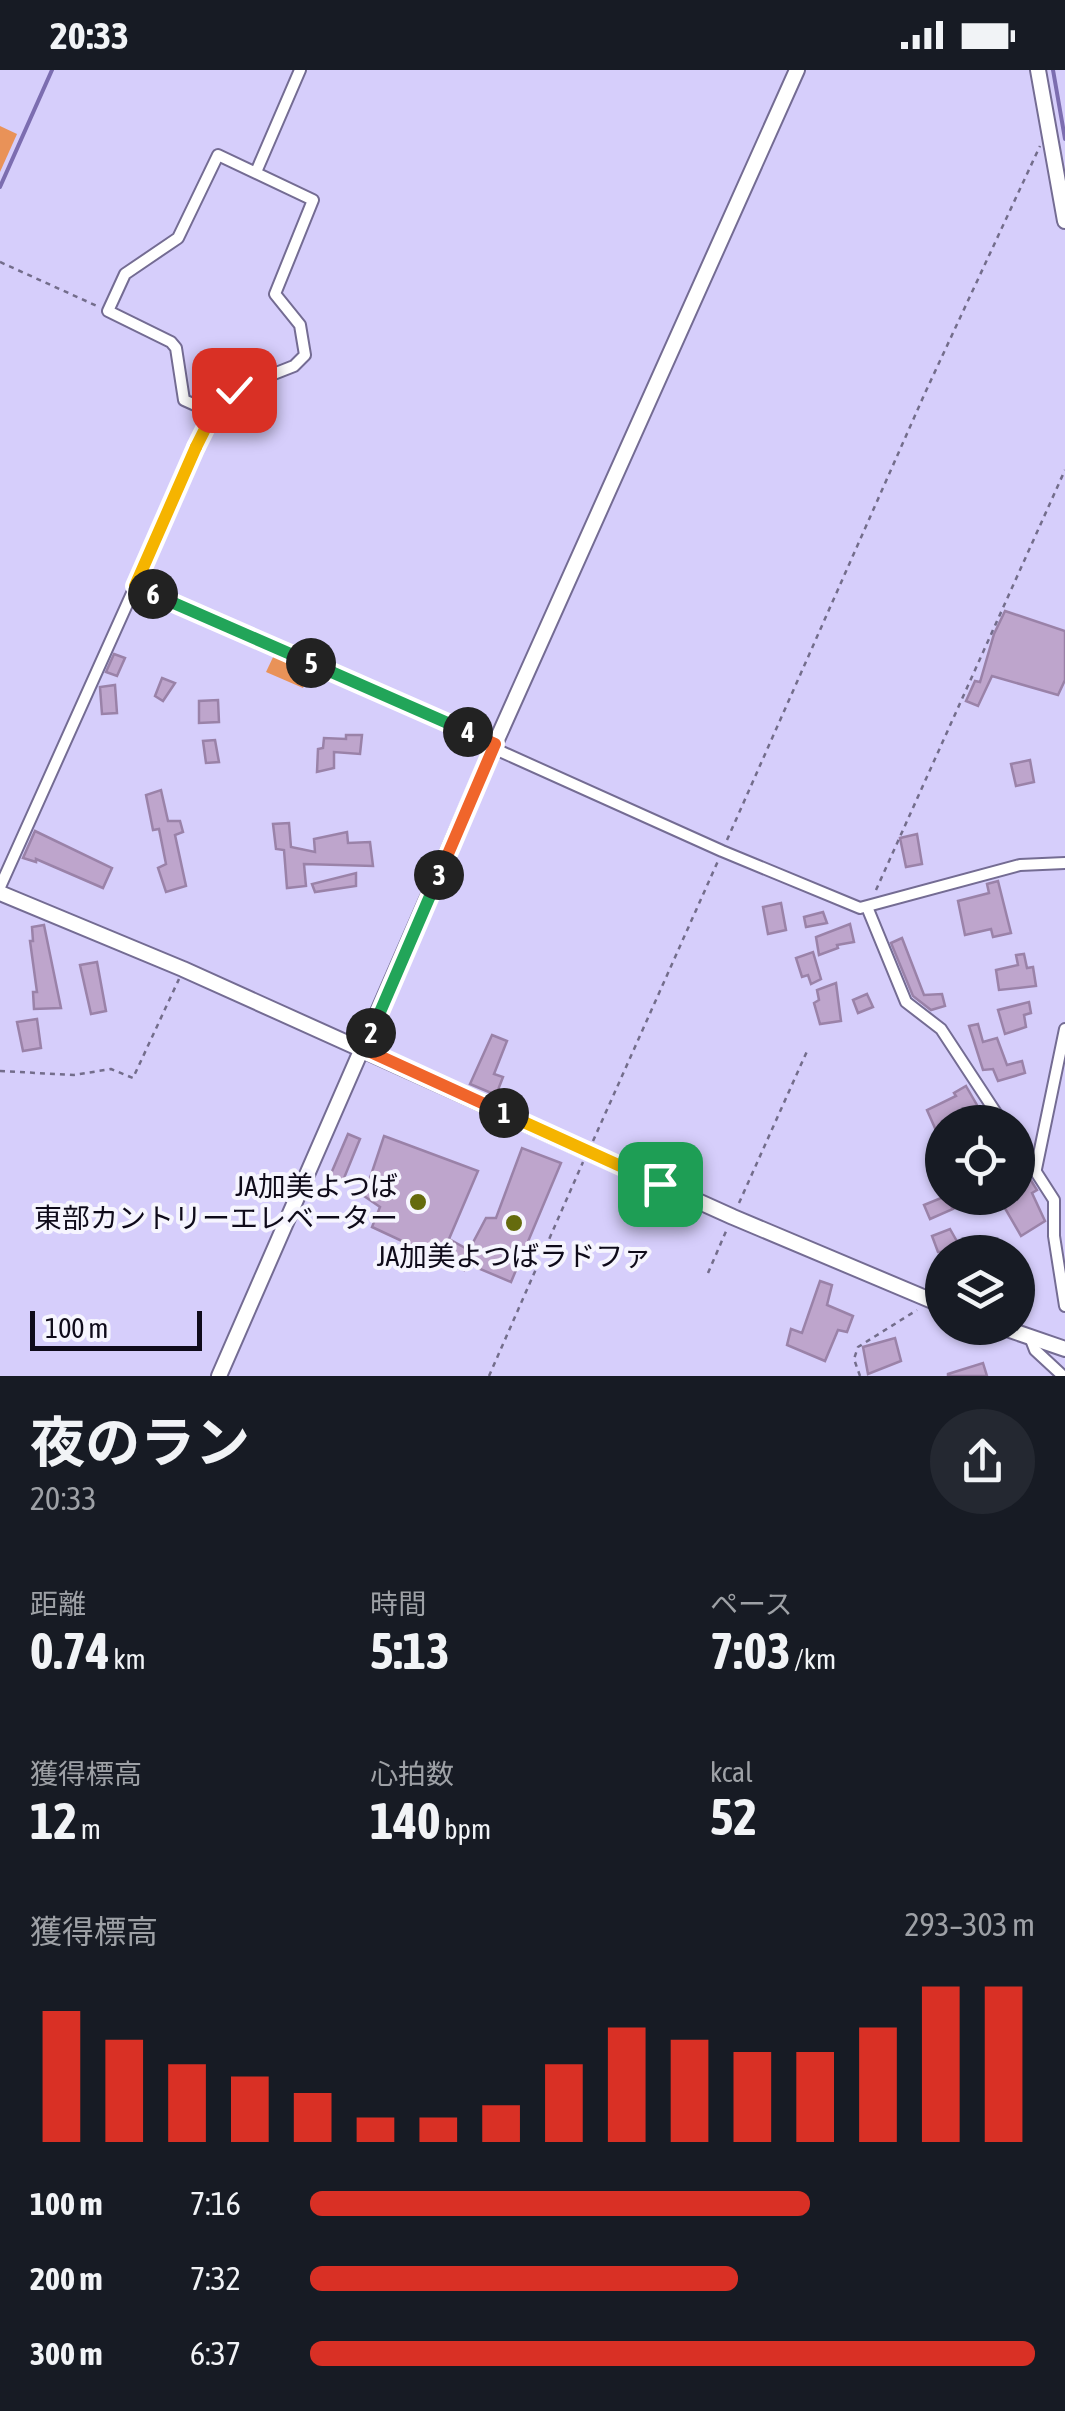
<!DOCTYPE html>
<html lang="ja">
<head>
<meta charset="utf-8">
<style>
	:root { --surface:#171b24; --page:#242831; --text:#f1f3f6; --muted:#9ea1a6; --accent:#d93025 }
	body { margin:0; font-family:"Asap Condensed","Noto Sans JP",sans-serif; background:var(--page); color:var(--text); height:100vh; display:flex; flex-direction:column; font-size:38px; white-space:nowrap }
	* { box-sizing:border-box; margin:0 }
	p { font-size:32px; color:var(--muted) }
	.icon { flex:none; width:55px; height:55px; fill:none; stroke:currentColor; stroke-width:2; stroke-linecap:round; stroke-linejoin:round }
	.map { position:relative; height:1306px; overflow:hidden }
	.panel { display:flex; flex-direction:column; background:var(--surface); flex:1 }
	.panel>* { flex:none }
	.buttons { position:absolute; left:925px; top:1035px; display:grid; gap:20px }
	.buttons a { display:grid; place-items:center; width:110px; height:110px; border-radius:50%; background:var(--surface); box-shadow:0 2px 8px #0004; font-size:50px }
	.scale { position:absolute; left:30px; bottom:25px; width:172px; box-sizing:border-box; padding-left:10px; border:5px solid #0f0b1a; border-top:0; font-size:28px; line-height:35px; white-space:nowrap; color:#0f0b1a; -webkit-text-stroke:8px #f6f5fe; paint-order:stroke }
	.pin { position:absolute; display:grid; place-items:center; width:85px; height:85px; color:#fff; margin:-42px; border-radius:20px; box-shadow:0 5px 15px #0006 }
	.km { position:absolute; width:50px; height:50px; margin:-25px; border-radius:50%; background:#222; color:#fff; font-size:28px; line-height:50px; text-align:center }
	.round { display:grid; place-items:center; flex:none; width:105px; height:105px; border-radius:52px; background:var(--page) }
	.headline { display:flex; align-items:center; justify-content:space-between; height:170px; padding:0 30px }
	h1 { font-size:55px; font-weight:700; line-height:75px }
	.metrics { display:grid; grid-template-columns:repeat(3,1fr); gap:15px; height:170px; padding:10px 30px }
	.metrics div { display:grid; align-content:center }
	.metrics b { font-size:50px; font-weight:700 }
	.metrics small { font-size:28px; font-weight:400 }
	.metrics p { font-size:28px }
	.chart { height:280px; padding:20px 30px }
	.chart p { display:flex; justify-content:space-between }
	.chart svg { width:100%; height:180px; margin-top:10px; stroke:var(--accent); stroke-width:6 }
	ul { padding:0 30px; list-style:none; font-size:32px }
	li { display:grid; grid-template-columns:160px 120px 1fr; align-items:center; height:75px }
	li i { height:25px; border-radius:12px; background:var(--accent) }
	.status { display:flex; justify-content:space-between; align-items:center; height:70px; padding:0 50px; background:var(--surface); direction:ltr }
	.status svg { height:28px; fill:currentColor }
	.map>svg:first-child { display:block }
</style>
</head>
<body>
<div class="status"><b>20:33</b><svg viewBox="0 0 49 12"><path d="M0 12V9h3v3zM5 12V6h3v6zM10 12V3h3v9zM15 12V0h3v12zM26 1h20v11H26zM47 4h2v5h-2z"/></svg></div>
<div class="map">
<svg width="1065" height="1306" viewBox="0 0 1065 1306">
	<rect width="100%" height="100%" fill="#d6cefb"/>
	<g fill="#e99258">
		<polygon points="0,56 17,64 0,102"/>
		<polygon points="275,583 311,600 303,618 266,602"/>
	</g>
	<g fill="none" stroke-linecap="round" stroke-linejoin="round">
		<g stroke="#7c6db0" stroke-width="4">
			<polyline points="1053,0 1065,69"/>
			<polyline points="0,117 52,0"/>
		</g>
	</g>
	<g fill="#bea5cc" stroke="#9a82a8" stroke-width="2.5">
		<polygon points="1005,541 1065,561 1065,610 1058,625 992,606 978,636 966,631 975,611 980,612 994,564"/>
		<polygon points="114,584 125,588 117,606 106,602"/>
		<polygon points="162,608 175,613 163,631 155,626"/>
		<polygon points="115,615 117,643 102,644 100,617"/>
		<polygon points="218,630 219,652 199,653 199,631"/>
		<polygon points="346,665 362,665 360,684 334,682 334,698 317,702 318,679 323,678 324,668 346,669"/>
		<polygon points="215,670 219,692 206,693 203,671"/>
		<polygon points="1030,690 1034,712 1016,716 1011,694"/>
		<polygon points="161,720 168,751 180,751 183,762 175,765 186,816 166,822 158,798 166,794 159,759 153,760 146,725"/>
		<polygon points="289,753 291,777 315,782 314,769 347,762 348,773 370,772 373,796 304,794 306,816 287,818 284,780 276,779 273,754"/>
		<polygon points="35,761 112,798 103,818 36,789 36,792 23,788"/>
		<polygon points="917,764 922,794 906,797 900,768"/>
		<polygon points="356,803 356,816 315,822 312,814"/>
		<polygon points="998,811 1011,863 993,867 991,859 965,865 958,831 989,823 987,814"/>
		<polygon points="781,833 786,860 768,864 763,837"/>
		<polygon points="823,842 827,853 806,857 804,847"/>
		<polygon points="850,854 854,872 837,875 838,878 819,885 816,867"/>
		<polygon points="44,855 61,938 34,939 33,922 37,922 30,871 33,871 32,857"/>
		<polygon points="902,868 924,925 942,924 945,936 931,940 913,926 891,873"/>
		<polygon points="813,882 821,909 811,914 808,905 802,907 796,888"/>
		<polygon points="1024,884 1027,898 1033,897 1036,916 999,920 996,900 1018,895 1016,885"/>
		<polygon points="97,892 106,941 91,944 80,895"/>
		<polygon points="836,913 841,951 820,954 814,933 819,930 817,920"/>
		<polygon points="867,924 873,937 858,943 853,930"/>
		<polygon points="1029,932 1031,943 1024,945 1026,957 1005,964 998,940"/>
		<polygon points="37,949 41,978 23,981 17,952"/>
		<polygon points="978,954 983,972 997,968 1007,995 1022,991 1025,1003 998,1011 993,999 983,1000 969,956"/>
		<polygon points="492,965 507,971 494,1004 503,1007 496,1025 470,1014"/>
		<polygon points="966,1016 981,1042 963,1052 956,1045 942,1051 942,1074 927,1040 956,1026 954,1023"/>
		<polygon points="348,1064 360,1069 342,1113 330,1106"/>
		<polygon points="384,1066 478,1101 449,1169 469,1180 486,1148 496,1148 522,1078 561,1093 511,1212 466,1193 464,1200 372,1157 380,1137 364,1126"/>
		<polygon points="1027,1104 1037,1120 1032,1123 1045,1151 1021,1166 999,1128 1018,1128 1018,1109"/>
		<polygon points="941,1128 947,1128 953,1139 930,1149 924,1135"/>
		<polygon points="950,1159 963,1182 938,1182 932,1166"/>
		<polygon points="820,1211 832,1215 827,1235 853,1246 847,1262 838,1260 825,1291 787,1275 791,1259 802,1263"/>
		<polygon points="895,1268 901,1291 868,1304 863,1277"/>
		<polygon points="983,1293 987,1306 948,1306 948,1304"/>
	</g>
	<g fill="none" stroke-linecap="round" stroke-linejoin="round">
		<defs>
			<g id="street">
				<polyline points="256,102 300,0"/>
				<polyline points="135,516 495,674"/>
				<polyline points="493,678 722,781 860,838 1020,795 1065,793"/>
				<polyline points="0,817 213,343 233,320 294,296 305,285 300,255 275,224 313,130 218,85 178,168 125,204 108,241 171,272 176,278 184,330 213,343"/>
				<polyline points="867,837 906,932 941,959 1002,1052"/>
				<polyline points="1018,1074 1054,1130 1054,1166 1065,1236"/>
				<polyline points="1036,1099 1065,959"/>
				<polyline points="1030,1267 1035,1280 1063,1306"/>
			</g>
			<g id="secondary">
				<polyline points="1038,0 1065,151"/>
				<polyline points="0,823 183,899 733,1147 942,1235"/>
				<polyline points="1004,1258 1065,1279"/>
				<polyline points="219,1306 495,674 797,0"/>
			</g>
		</defs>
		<use href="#street" stroke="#746c93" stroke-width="14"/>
		<use href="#secondary" stroke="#746c93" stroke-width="18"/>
		<g stroke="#736d8b" stroke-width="2.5" stroke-dasharray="5 5" stroke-linecap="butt">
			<polyline points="0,192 97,236"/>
			<polyline points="727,770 925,323 1040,76"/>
			<polyline points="876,820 1065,400"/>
			<polyline points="0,1001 74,1005 111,999 133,1008 179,909"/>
			<polyline points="593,1071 718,791"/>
			<polyline points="739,1133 808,979"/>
			<polyline points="708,1203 727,1159"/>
			<polyline points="489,1306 583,1092"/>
			<polyline points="860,1306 854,1289 858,1277 917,1240"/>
		</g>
		<use href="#street" stroke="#fff" stroke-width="10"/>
		<use href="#secondary" stroke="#fff" stroke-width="14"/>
	</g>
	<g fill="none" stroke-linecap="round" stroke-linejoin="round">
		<defs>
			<polyline id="split-1" points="504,1043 660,1114"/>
			<polyline id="split-2" points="371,963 364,979 504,1043"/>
			<polyline id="split-3" points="371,963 439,805"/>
			<polyline id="split-4" points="439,805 495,674 468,662"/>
			<polyline id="split-5" points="311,593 468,662"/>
			<polyline id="split-6" points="153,524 311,593"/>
			<polyline id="split-7" points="153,524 135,516 196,377"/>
			<polyline id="split-8" points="196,377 213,343 234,320"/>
		</defs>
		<use href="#split-1" stroke="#fff" stroke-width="20"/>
		<use href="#split-2" stroke="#fff" stroke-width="20"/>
		<use href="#split-3" stroke="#fff" stroke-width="20"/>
		<use href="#split-4" stroke="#fff" stroke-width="20"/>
		<use href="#split-5" stroke="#fff" stroke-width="20"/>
		<use href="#split-6" stroke="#fff" stroke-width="20"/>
		<use href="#split-7" stroke="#fff" stroke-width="20"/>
		<use href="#split-8" stroke="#fff" stroke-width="20"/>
		<use href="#split-1" stroke="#f5b400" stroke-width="12"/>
		<use href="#split-2" stroke="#f0652b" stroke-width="12"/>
		<use href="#split-3" stroke="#22a559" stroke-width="12"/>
		<use href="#split-4" stroke="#f0652b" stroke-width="12"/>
		<use href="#split-5" stroke="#22a559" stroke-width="12"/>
		<use href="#split-6" stroke="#22a559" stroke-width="12"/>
		<use href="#split-7" stroke="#f5b400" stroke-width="12"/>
		<use href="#split-8" stroke="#f5b400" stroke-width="12"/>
	</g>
	<g fill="#656b0d" stroke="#f6f5fe" stroke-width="4">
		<circle cx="418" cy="1132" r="10"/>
		<circle cx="514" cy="1153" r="10"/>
	</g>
	<g text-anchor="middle" stroke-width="8" stroke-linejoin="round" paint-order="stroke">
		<g font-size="28" fill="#0f0b1a" stroke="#f6f5fe" text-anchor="end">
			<text x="398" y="1126">JA加美よつば<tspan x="398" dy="32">東部カントリーエレベーター</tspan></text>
			<text x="514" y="1196" text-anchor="middle">JA加美よつばラドファ</text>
		</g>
	</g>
</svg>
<div class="buttons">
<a><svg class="icon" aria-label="locate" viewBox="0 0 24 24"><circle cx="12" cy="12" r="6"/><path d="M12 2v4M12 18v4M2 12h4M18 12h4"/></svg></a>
<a><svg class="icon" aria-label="layers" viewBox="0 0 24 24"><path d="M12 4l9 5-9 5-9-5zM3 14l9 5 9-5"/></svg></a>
</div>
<div class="scale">100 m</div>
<div class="pin" style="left:660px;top:1114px;background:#1e9e55"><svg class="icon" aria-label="arrive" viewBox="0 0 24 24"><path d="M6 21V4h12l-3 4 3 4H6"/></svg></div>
<div class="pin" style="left:234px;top:320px;background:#d93025"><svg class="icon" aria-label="check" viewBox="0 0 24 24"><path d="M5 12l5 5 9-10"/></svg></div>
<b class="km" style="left:504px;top:1043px">1</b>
<b class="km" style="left:371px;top:963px">2</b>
<b class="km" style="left:439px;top:805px">3</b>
<b class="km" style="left:468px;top:662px">4</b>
<b class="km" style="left:311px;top:593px">5</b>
<b class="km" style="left:153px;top:524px">6</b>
</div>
<section class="panel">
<div class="headline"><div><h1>夜のラン</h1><p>20:33</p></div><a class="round"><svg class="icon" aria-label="share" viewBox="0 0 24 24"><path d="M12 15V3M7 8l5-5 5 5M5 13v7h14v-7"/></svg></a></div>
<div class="metrics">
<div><p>距離</p><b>0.74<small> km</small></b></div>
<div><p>時間</p><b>5:13</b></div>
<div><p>ペース</p><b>7:03<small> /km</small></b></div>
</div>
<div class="metrics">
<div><p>獲得標高</p><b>12<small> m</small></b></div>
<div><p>心拍数</p><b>140<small> bpm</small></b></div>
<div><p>kcal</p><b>52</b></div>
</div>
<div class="chart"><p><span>獲得標高</span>293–303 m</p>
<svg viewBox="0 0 160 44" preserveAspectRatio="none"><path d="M5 44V12M15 44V19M25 44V25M35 44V28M45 44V32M55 44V38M65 44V38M75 44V35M85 44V25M95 44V16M105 44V19M115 44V22M125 44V22M135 44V16M145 44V6M155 44V6"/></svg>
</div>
<ul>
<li><b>100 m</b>7:16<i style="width:69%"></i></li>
<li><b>200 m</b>7:32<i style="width:59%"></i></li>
<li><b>300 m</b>6:37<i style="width:100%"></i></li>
</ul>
</section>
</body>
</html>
